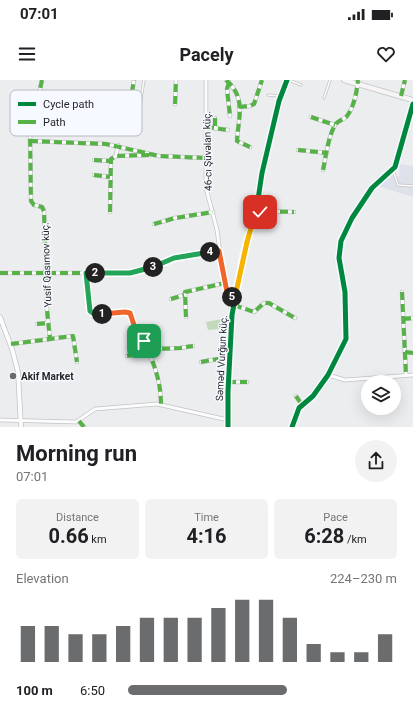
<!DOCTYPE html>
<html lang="en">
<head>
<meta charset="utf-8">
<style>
	:root { --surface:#fff; --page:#f2f2f2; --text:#202124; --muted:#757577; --accent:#6b6c6e }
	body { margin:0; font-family:Roboto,sans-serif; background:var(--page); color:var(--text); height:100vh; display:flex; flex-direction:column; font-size:15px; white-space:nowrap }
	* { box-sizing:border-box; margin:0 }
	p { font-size:13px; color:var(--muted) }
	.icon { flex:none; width:22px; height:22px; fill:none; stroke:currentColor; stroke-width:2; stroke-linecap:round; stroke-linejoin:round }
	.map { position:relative; height:347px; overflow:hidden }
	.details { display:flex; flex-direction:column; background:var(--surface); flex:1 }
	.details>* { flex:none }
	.tools { position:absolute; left:361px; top:295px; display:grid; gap:8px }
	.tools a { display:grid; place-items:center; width:40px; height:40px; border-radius:50%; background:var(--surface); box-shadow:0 4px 16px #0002; font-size:20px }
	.pin { position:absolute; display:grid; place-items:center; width:34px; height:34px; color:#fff; margin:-17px; border-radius:8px; box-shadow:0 2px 6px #0006 }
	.km { position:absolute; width:20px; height:20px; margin:-10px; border-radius:50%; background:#222; color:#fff; font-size:11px; line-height:20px; text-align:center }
	.round { display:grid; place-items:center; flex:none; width:42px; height:42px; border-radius:21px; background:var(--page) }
	.summary { display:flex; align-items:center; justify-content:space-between; height:68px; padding:0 16px }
	h1 { font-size:22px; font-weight:700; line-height:30px }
	.stats { display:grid; grid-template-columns:repeat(3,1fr); gap:6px; height:68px; padding:4px 16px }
	.stats div { display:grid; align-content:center; border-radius:6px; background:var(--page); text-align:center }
	.stats b { font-size:20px; font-weight:700 }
	.stats small { font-size:11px; font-weight:400 }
	.stats p { font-size:11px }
	.chart { height:112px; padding:8px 16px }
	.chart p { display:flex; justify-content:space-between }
	.chart svg { width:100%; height:72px; margin-top:4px; stroke:var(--accent); stroke-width:6 }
	ul { padding:0 16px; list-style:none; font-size:13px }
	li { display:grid; grid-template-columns:64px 48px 1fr; align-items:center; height:30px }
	li i { height:10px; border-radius:5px; background:var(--accent) }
	.status { display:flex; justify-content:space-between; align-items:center; height:28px; padding:0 20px; background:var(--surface); direction:ltr }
	.status svg { height:11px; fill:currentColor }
	header { display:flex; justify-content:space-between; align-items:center; height:52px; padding:0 16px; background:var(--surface); font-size:18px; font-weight:700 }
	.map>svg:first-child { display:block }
</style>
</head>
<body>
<div class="status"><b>07:01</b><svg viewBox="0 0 49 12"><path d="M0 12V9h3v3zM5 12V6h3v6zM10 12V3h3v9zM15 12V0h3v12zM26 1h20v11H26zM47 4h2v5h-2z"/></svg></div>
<header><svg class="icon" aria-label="menu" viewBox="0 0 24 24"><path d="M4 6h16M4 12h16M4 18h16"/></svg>Pacely<svg class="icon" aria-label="heart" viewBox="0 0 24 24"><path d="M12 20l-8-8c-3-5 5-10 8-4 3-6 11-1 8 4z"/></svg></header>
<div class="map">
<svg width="413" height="347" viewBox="0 0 413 347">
	<rect width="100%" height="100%" fill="#ebedef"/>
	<polygon fill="#dde1e9" points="400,84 413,86 413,117 378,106 391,95 399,97"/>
	<polygon fill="#c3d9ba" points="228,238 229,248 208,250 206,242"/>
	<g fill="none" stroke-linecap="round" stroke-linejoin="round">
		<defs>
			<g id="service">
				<polyline points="289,0 301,5"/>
				<polyline points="268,15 280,16"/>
				<polyline points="324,18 330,0"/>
				<polyline points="140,26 144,0"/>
				<polyline points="393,90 398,105 413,106"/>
			</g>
			<g id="minor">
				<polyline points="42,0 30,55 31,121 34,125 42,127 44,131 47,230 50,259"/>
				<polyline points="206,0 206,108 217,150 222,186 232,233"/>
				<path d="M226 0C247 18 238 38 237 61L250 67"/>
				<polyline points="229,2 227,9 230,36"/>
				<polyline points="401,16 405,0"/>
				<polyline points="130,24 134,0"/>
				<polyline points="175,24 176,0"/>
				<polyline points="239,27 250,26 254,24 262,0"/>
				<polyline points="311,37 335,45"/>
				<polyline points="215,38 215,48"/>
				<polyline points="206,47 228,50"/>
				<polyline points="30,61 106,64 159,76 206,78"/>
				<polyline points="298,70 327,73"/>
				<polyline points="116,76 118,65"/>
				<polyline points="94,80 110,81"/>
				<path d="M323 90C326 76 328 57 335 45 338 40 344 40 347 36 354 27 357 11 358 0"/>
				<polyline points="94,95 110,97"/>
				<polyline points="256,131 294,132"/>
				<polyline points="110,132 111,79 116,76 151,75"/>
				<polyline points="154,144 175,138 213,132"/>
				<polyline points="0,193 130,193 144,190 174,178 219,171"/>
				<path d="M87 193 92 233 96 235 128 232C133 235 132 240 134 245 136 250 140 254 142 259 153 279 161 301 161 324"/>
				<polyline points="402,212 406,295"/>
				<polyline points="171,219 184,215"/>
				<polyline points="234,225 254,232 264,223 269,223 295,238"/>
				<polyline points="186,237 185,212 225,203"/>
				<polyline points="403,239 413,238"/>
				<polyline points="37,244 48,243"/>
				<polyline points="11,264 73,256 77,282"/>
				<polyline points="405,272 413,273"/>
				<polyline points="127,276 155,269 180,268 193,266"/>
				<polyline points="201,282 229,277"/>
				<polyline points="328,295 345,300 413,295"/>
				<polyline points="228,302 247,302"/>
				<polyline points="296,316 302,325"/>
				<polyline points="0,340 76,342 95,329 157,324 228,340"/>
				<polyline points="79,341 84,347"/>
				<polyline points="292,347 299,328 313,316 328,295 346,259 345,212 339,178 341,161 352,138 372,108 395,87 413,24"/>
			</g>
			<g id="tertiary">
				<polyline points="0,237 12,269 18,292 21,347"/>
				<polyline points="228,347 228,311 232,235 244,172 257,126 262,93 279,21 287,0"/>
			</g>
			<polyline id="secondary" points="344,0 413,20"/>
		</defs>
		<use href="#service" stroke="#c2c3c5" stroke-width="3"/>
		<use href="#minor" stroke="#c2c3c5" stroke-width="4.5"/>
		<use href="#tertiary" stroke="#c2c3c5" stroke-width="5.5"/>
		<use href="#secondary" stroke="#c2c3c5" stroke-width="6"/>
		<use href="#service" stroke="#fcfcfd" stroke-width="1.5"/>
		<use href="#minor" stroke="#fcfcfd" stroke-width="3"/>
		<use href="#tertiary" stroke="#fcfcfd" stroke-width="4"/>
		<use href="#secondary" stroke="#f6f4f4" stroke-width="4.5"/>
		<g stroke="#56b246" stroke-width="4" stroke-dasharray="8 4" stroke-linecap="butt">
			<polyline points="42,0 30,55 31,121 34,125 42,127 44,131 47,230 50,259"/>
			<path d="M226 0C247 18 238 38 237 61L250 67"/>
			<polyline points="229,2 227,9 230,36"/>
			<polyline points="401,16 405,0"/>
			<polyline points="130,24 134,0"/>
			<polyline points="175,24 176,0"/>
			<polyline points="239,27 250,26 254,24 262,0"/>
			<polyline points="311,37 335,45"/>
			<polyline points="215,38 215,48"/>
			<polyline points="206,47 228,50"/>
			<polyline points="30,61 106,64 159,76 206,78"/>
			<polyline points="298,70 327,73"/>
			<polyline points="94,80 110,81"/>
			<path d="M323 90C326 76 328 57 335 45 338 40 344 40 347 36 354 27 357 11 358 0"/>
			<polyline points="94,95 110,97"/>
			<polyline points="256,131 294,132"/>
			<polyline points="110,132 111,79 116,76 149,75"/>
			<polyline points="154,144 175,138 213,132"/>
			<polyline points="0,193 130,193 144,190 174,178 219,171"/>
			<path d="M87 193 92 233 96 235 128 232C133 235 132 240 134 245 136 250 140 254 142 259 153 279 161 301 161 324"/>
			<polyline points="402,212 406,295"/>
			<polyline points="171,219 184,215"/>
			<polyline points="234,225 254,232 264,223 269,223 295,238"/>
			<polyline points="186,237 185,212 225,203"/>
			<polyline points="403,239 413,238"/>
			<polyline points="37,244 48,243"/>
			<polyline points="11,264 73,256 77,282"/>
			<polyline points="405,272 413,273"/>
			<polyline points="127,276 155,269 180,268 193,266"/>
			<polyline points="201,282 229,277"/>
			<polyline points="228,302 247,302"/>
			<polyline points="296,316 302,325"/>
			<polyline points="79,341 84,347"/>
		</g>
		<defs>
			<g id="cycleway">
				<polyline points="228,347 228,311 232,235 244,172 257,126 262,93 279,21 287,0"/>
				<polyline points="292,347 299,328 313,316 328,295 346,259 345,212 339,178 341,161 352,138 372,108 395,87 413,24"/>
			</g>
		</defs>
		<use href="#cycleway" stroke="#f6f9ff" stroke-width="8"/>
		<use href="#cycleway" stroke="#00873e" stroke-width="5"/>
	</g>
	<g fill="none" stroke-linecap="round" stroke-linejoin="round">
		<defs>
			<polyline id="split-1" points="102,234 125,232 130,233 134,245 144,261"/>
			<polyline id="split-2" points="95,193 86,193 90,231 94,234 102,234"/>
			<polyline id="split-3" points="95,193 130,193 153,187"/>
			<polyline id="split-4" points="153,187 174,178 210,172"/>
			<polyline id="split-5" points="210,172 219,171 228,217 232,217"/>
			<polyline id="split-6" points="232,217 235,217 247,162"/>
			<polyline id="split-7" points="247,162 256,131 260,132"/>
		</defs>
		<use href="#split-1" stroke="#fff" stroke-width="8"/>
		<use href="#split-2" stroke="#fff" stroke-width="8"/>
		<use href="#split-3" stroke="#fff" stroke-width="8"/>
		<use href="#split-4" stroke="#fff" stroke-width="8"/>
		<use href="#split-5" stroke="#fff" stroke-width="8"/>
		<use href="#split-6" stroke="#fff" stroke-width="8"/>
		<use href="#split-7" stroke="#fff" stroke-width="8"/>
		<use href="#split-1" stroke="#f0652b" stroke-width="5"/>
		<use href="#split-2" stroke="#22a559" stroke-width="5"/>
		<use href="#split-3" stroke="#22a559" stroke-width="5"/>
		<use href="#split-4" stroke="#22a559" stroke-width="5"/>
		<use href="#split-5" stroke="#f0652b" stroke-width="5"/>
		<use href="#split-6" stroke="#f5b400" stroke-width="5"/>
		<use href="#split-7" stroke="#f5b400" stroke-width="5"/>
	</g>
	<circle fill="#6b6c6e" stroke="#f6f9ff" stroke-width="1.5" cx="13" cy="296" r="4"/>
	<g text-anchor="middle" stroke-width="3" stroke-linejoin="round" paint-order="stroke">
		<g font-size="10" fill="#262729" stroke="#f6f9ff">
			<text transform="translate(207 71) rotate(-91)" y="4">46-cı Şüvəlan küç.</text>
			<text transform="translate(46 185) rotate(-92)" y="4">Yusif Qasımov küç.</text>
			<text transform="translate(221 278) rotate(-87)" y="4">Səməd Vurğun küç.</text>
		</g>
		<g font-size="10" font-weight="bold" fill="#262729" stroke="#f6f9ff" text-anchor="start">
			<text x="21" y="300">Akif Market</text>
		</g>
	</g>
	<rect x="10" y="10" width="132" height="46" rx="6" fill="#f6f9ff" stroke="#b8babf" stroke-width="1"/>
	<rect x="18" y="22" width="18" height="4" fill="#00873e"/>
	<rect x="18" y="40" width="18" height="4" fill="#56b246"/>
	<g font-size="11" fill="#262729">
		<text x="43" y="28">Cycle path</text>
		<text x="43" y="46">Path</text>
	</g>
</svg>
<div class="tools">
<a><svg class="icon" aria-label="layers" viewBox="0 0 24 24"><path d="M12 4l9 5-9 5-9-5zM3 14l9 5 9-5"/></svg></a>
</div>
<div class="pin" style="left:144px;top:261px;background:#1e9e55"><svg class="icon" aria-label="arrive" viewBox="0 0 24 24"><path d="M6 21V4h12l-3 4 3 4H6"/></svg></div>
<div class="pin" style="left:260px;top:132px;background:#d93025"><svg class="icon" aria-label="check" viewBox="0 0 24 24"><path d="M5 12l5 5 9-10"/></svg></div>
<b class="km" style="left:102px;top:234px">1</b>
<b class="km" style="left:95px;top:193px">2</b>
<b class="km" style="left:153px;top:187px">3</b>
<b class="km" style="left:210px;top:172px">4</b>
<b class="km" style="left:232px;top:217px">5</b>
</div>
<section class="details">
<div class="summary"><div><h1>Morning run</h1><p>07:01</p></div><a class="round"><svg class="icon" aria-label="share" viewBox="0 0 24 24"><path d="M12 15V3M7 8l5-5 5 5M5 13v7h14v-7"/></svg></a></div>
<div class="stats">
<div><p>Distance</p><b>0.66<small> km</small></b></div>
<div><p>Time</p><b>4:16</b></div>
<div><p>Pace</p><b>6:28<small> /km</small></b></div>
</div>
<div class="chart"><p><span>Elevation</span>224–230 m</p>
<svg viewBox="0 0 160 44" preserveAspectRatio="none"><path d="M5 44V22M15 44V22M25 44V27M35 44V27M45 44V22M55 44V17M65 44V17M75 44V17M85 44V11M95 44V6M105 44V6M115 44V17M125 44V33M135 44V38M145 44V38M155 44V27"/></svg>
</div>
<ul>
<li><b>100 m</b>6:50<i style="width:59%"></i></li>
</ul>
</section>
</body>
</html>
